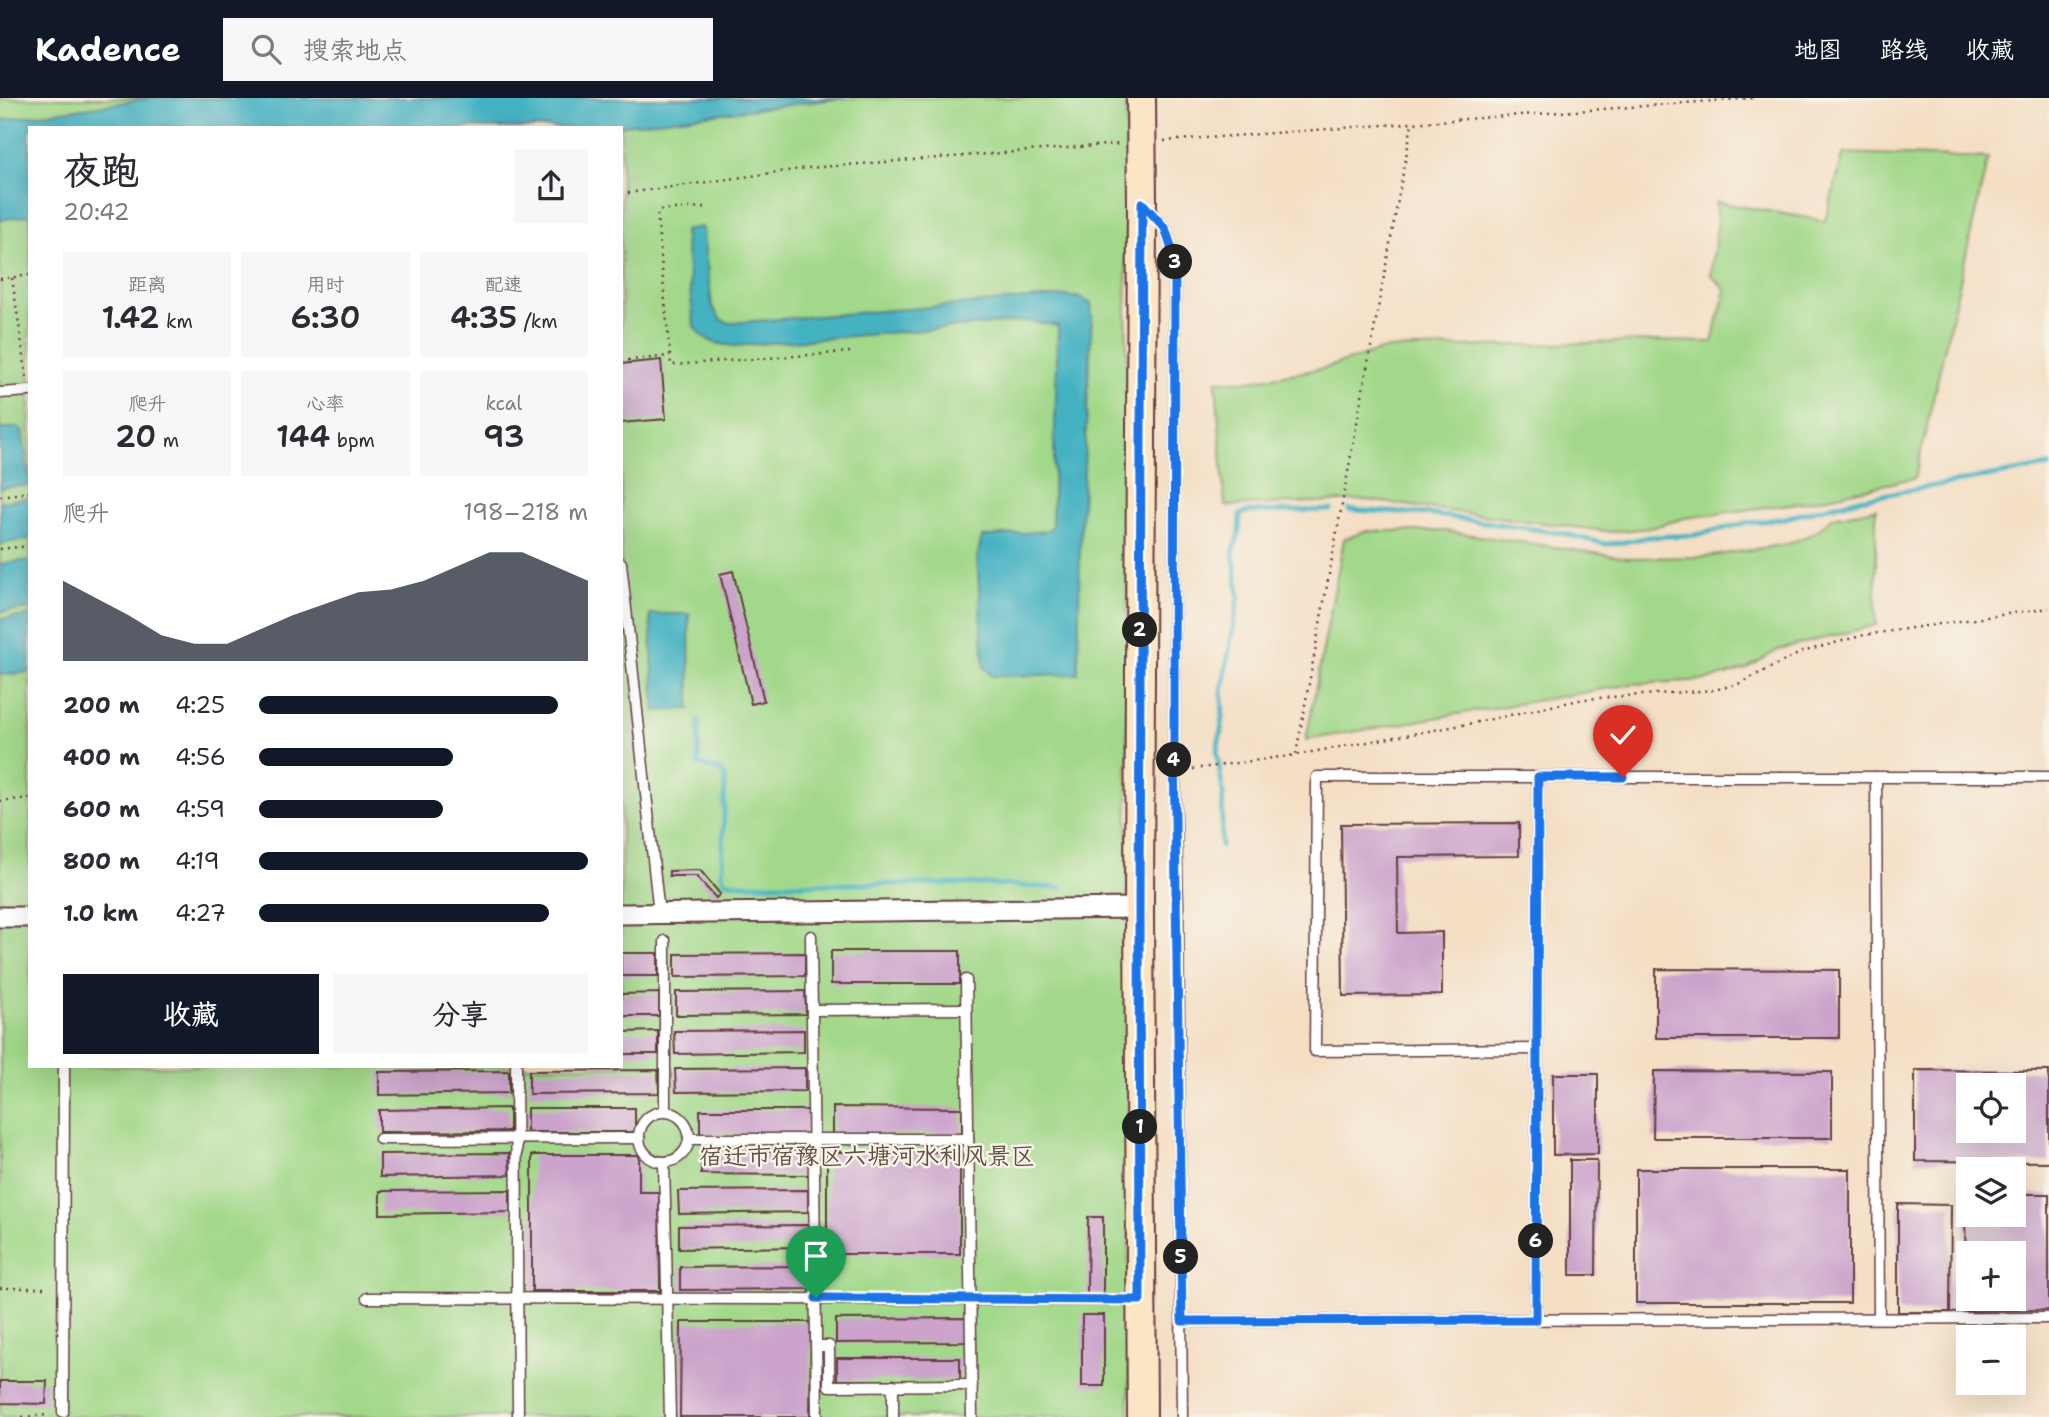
<!DOCTYPE html>
<html lang="zh">
<head>
<meta charset="utf-8">
<style>
	:root { --surface:#fff; --page:#f7f7f7; --text:#2b2b33; --muted:#7c7c81; --accent:#111827 }
	body { margin:0; font-family:"Shantell Sans","LXGW WenKai TC",sans-serif; background:var(--page); color:var(--text); height:100vh; display:flex; flex-direction:column; font-size:26px; white-space:nowrap }
	* { box-sizing:border-box; margin:0 }
	p { font-size:23px; color:var(--muted) }
	.icon { flex:none; width:38px; height:38px; fill:none; stroke:currentColor; stroke-width:2; stroke-linecap:round; stroke-linejoin:round }
	.map { position:relative; flex:1; overflow:hidden }
	.side { position:absolute; left:28px; top:28px; width:595px; height:942px; display:flex; flex-direction:column; background:var(--surface); border-radius:0px; box-shadow:0 7px 28px #0002 }
	.side>* { flex:none }
	.buttons { position:absolute; left:1956px; top:975px; display:grid; gap:14px }
	.buttons a { display:grid; place-items:center; width:70px; height:70px; border-radius:0px; background:var(--surface); box-shadow:0 7px 28px #0002; font-size:35px }
	.pin { position:absolute; display:grid; place-items:center; width:60px; height:60px; color:#fff; margin:-72px -30px; border-radius:50% 50% 50% 0; rotate:-45deg; box-shadow:0 0 7px #0007 }
	.pin .icon { rotate:45deg }
	.km { position:absolute; width:35px; height:35px; margin:-18px; border-radius:50%; background:#222; color:#fff; font-size:19px; line-height:35px; text-align:center }
	.round { display:grid; place-items:center; flex:none; width:74px; height:74px; border-radius:0px; background:var(--page) }
	.head { display:flex; align-items:center; justify-content:space-between; height:119px; padding:0 35px }
	h1 { font-size:38px; font-weight:600; line-height:52px }
	.figures { display:grid; grid-template-columns:repeat(3,1fr); gap:10px; height:119px; padding:7px 35px }
	.figures div { display:grid; align-content:center; border-radius:0px; background:var(--page); text-align:center }
	.figures b { font-size:30px; font-weight:600 }
	.figures small { font-size:19px; font-weight:400 }
	.figures p { font-size:19px }
	.chart { height:196px; padding:14px 35px }
	.chart p { display:flex; justify-content:space-between }
	.chart svg { width:100%; height:126px; margin-top:7px; fill:var(--accent); opacity:.7 }
	.cta { display:flex; gap:14px; margin-top:auto; padding:14px 35px }
	.cta a { flex:1; height:80px; border-radius:0px; background:var(--accent); color:#fff; font-size:28px; font-weight:600; line-height:80px; text-align:center }
	.cta a+a { background:var(--page); color:var(--text) }
	ul { padding:0 35px; list-style:none; font-size:23px }
	li { display:grid; grid-template-columns:112px 84px 1fr; align-items:center; height:52px }
	li i { height:18px; border-radius:9px; background:var(--accent) }
	header { display:flex; align-items:center; gap:42px; box-sizing:border-box; height:98px; padding:0 35px; background:var(--accent); color:#fff }
	header strong { font-size:33px }
	nav { display:flex; gap:38px; margin-inline-start:auto; font-size:24px }
	.search { width:490px; height:63px; background:var(--page); display:flex; align-items:center; gap:18px; box-sizing:border-box; padding:0 24px; border-radius:0px; color:var(--muted); font-size:26px }
	.map>svg:first-child { display:block }
</style>
</head>
<body>
<header>
<strong>Kadence</strong>
<div class="search"><svg class="icon" aria-label="search" viewBox="0 0 24 24"><circle cx="10" cy="10" r="6"/><path d="M15 15l6 6"/></svg>搜索地点</div>
<nav><a>地图</a><a>路线</a><a>收藏</a></nav>
</header>
<div class="map">
<svg width="2049" height="1319" viewBox="0 0 2049 1319">
	<rect width="100%" height="100%" fill="#f7f3e8"/>
	<filter id="ink" filterUnits="userSpaceOnUse"><feTurbulence type="fractalNoise" baseFrequency=".0143" numOctaves="2"/><feDisplacementMap in="SourceGraphic" scale="14" xChannelSelector="R" yChannelSelector="G"/><feConvolveMatrix kernelMatrix="1 2 1 2 8 2 1 2 1" color-interpolation-filters="sRGB"/></filter>
	<filter id="wash" filterUnits="userSpaceOnUse"><feTurbulence type="fractalNoise" baseFrequency=".00686" numOctaves="4" result="noise"/><feDisplacementMap in="SourceGraphic" scale="28" xChannelSelector="R" yChannelSelector="G"/><feGaussianBlur stdDeviation="1.57" result="paint"/><feColorMatrix in="noise" values="0 0 0 0 0 0 0 0 0 0 0 0 0 0 0 0 0 1.4 0 .05"/><feComposite in="paint" operator="in"/></filter>
	<g filter="url(#wash)">
		<rect width="100%" height="100%" fill="#f4dfc5"/>
		<g fill="#a2d889" stroke="#767c5a" stroke-width="2" fill-rule="evenodd">
			<path d="M0 0H1126L1129 1319H0ZM30 30H621V968H30Z"/>
			<polygon points="1844,55 1988,60 1915,380 1805,404 1685,420 1650,430 1612,434 1366,402 1225,408 1216,283 1250,283 1325,270 1385,251 1656,243 1712,244 1726,192 1711,177 1717,128 1716,104 1825,123"/>
			<polygon points="1876,411 1876,527 1778,552 1746,571 1708,582 1633,586 1306,642 1344,441 1366,433 1445,433 1628,460 1705,459 1788,446 1814,435 1833,419"/>
		</g>
		<g fill="#45b2c2" stroke="#486876" stroke-width="2">
			<polygon points="153,0 844,0 601,30 30,30 30,117 0,122 0,22"/>
			<path d="M702 129 712 208 721 222 729 225 1067 198 1081 200 1091 206 1092 216 1080 447 1078 576 992 578 984 569 977 459 982 439 1045 433 1052 429 1058 228 1028 223 735 248C717 246 704 244 694 228L684 132Z"/>
			<polygon points="18,329 22,332 30,387 0,390 0,331"/>
			<polygon points="30,400 30,441 0,446 0,404"/>
			<polygon points="21,463 30,463 30,511 0,514 0,466"/>
			<polygon points="650,516 689,516 690,611 655,613"/>
			<polygon points="30,518 30,574 0,577 0,521"/>
		</g>
		<g fill="none" stroke-linecap="round" stroke-linejoin="round">
			<g stroke="#45b2c2" stroke-width="5">
				<polyline points="1349,412 1428,416 1561,435 1606,446 1620,445 1648,439 1696,437 1742,426 1785,420 1859,401 2049,368"/>
				<polyline points="699,622 698,666 720,673 725,679 722,777 725,783 741,786 984,786 1062,790"/>
				<polyline points="1221,748 1223,695 1217,654 1223,620 1222,594 1226,570 1239,497 1233,455 1239,435 1240,417 1246,414 1331,412"/>
			</g>
		</g>
		<g id="blocks">
			<g fill="#cba3cb" fill-rule="evenodd">
				<polygon points="661,262 666,321 621,325 621,266"/>
				<polygon points="733,473 764,603 751,606 720,476"/>
				<polygon points="1519,725 1519,758 1397,759 1398,835 1442,834 1442,897 1343,898 1341,726"/>
				<polygon points="700,772 720,796 716,800 696,778 669,778 669,773"/>
				<rect x="831" y="853" width="129" height="33"/>
				<rect x="621" y="855" width="37" height="23"/>
				<polygon points="805,855 805,878 675,879 675,856"/>
				<polygon points="1656,871 1839,872 1839,940 1656,940"/>
				<polygon points="805,893 806,916 676,917 676,894"/>
				<polygon points="659,895 659,918 621,918 621,896"/>
				<polygon points="804,932 804,954 675,956 674,933"/>
				<polygon points="658,933 658,956 621,956 621,934"/>
				<polygon points="805,970 805,993 676,994 675,971"/>
				<polygon points="658,972 659,995 529,996 529,973"/>
				<path d="M1915 972 2049 973V1064L1915 1063ZM1969 987H2014V1032H1969Z"/>
				<polygon points="509,973 509,995 379,997 379,974"/>
				<polygon points="1654,973 1832,974 1832,1040 1653,1040"/>
				<polygon points="1553,976 1598,976 1598,1056 1553,1057"/>
				<polygon points="833,1009 962,1010 962,1036 833,1036"/>
				<polygon points="509,1010 509,1033 379,1034 379,1012"/>
				<rect x="527" y="1010" width="108" height="24"/>
				<rect x="700" y="1012" width="109" height="24"/>
				<polygon points="701,1053 809,1053 809,1077 701,1076"/>
				<rect x="827" y="1054" width="133" height="102"/>
				<polygon points="509,1055 510,1077 380,1079 380,1056"/>
				<polygon points="532,1057 639,1057 639,1094 659,1094 660,1193 532,1193"/>
				<polygon points="1570,1062 1597,1062 1596,1177 1570,1177"/>
				<rect x="1636" y="1071" width="214" height="134"/>
				<polygon points="510,1092 510,1114 380,1116 380,1093"/>
				<polygon points="808,1092 808,1114 679,1116 678,1093"/>
				<path d="M1965 1096H1969V1116H2014V1096H2049V1212L1966 1213ZM1969 1155H2014V1200H1969Z"/>
				<polygon points="1898,1106 1951,1107 1950,1214 1898,1214"/>
				<polygon points="1088,1119 1103,1119 1103,1197 1087,1197"/>
				<polygon points="808,1127 808,1149 679,1151 679,1128"/>
				<polygon points="810,1168 810,1191 680,1192 680,1169"/>
				<rect x="1082" y="1217" width="22" height="71"/>
				<polygon points="967,1220 967,1244 836,1245 836,1221"/>
				<polygon points="681,1224 811,1224 810,1319 680,1319"/>
				<rect x="837" y="1260" width="123" height="22"/>
				<polygon points="0,1283 47,1283 46,1306 0,1305"/>
			</g>
		</g>
	</g>
	<g filter="url(#ink)">
		<use href="#blocks" fill-opacity="0" stroke="#643c42" stroke-width="2"/>
		<g fill="none" stroke-linecap="round" stroke-linejoin="round">
			<defs>
				<g id="lane">
					<polyline points="1149,113 1165,130 1175,161 1174,648 1178,809 1182,1319"/>
					<polyline points="0,295 30,293"/>
					<polyline points="621,465 659,816"/>
					<polyline points="1876,679 1879,1220"/>
					<polyline points="811,838 817,1319"/>
					<polyline points="966,882 972,1319"/>
					<polyline points="812,912 966,911"/>
					<polyline points="1537,951 1315,953 1317,679 2049,679"/>
					<polyline points="516,968 518,1319"/>
					<polyline points="665,1014 665,843"/>
					<circle cx="664" cy="1039" r="25"/>
					<polyline points="380,1041 639,1040"/>
					<polyline points="689,1041 968,1041"/>
					<polyline points="664,1064 670,1319"/>
					<polyline points="367,1200 1140,1202"/>
					<polyline points="1536,1222 1538,679"/>
					<polyline points="1182,1223 2049,1220"/>
					<polyline points="816,1248 829,1248 829,1288 972,1287"/>
					<polyline points="893,1287 893,1319"/>
					<polyline points="63,1314 64,968"/>
				</g>
				<g id="street">
					<polyline points="621,816 1139,810"/>
					<polyline points="0,819 30,819"/>
				</g>
				<polyline id="secondary" points="1142,105 1139,810 1142,1319"/>
			</defs>
			<use href="#lane" stroke="#643c42" stroke-width="13"/>
			<use href="#street" stroke="#643c42" stroke-width="23"/>
			<use href="#secondary" stroke="#643c42" stroke-width="32"/>
			<g stroke="#643c42" stroke-width="2.5" stroke-dasharray="2 5" stroke-linecap="butt">
				<polyline points="1164,43 1754,0"/>
				<polyline points="621,96 808,70 1119,46"/>
				<polyline points="704,109 660,112 657,118 671,267 850,254"/>
				<polyline points="12,180 27,280"/>
				<polyline points="0,181 30,177"/>
				<polyline points="621,263 670,258"/>
				<polyline points="0,398 30,394"/>
				<polyline points="0,451 30,448"/>
				<polyline points="1296,656 1412,26"/>
				<polyline points="1186,672 1295,657 1473,625 1584,601 1714,592 1738,586 1802,554 1864,537 2049,510"/>
				<polyline points="0,703 30,700"/>
				<polyline points="0,1190 49,1190"/>
				<polyline points="22,1319 50,1317"/>
			</g>
			<use href="#lane" stroke="#fff" stroke-width="10"/>
			<use href="#street" stroke="#fff" stroke-width="19"/>
			<use href="#secondary" stroke="#fce5c4" stroke-width="28"/>
			<defs>
				<polyline id="secondary-bridge" points="1141,0 1142,105"/>
			</defs>
			<use href="#secondary-bridge" stroke="#643c42" stroke-width="32" stroke-linecap="butt"/>
			<use href="#secondary-bridge" stroke="#fce5c4" stroke-width="28"/>
		</g>
	</g>
	<g fill="none" stroke-linecap="round" stroke-linejoin="round" filter="url(#ink)">
		<defs>
			<polyline id="route" points="816,1200 1140,1202 1139,810 1142,105 1165,130 1175,161 1174,648 1182,1223 1536,1222 1538,679 1623,679"/>
		</defs>
		<use href="#route" stroke="#fff" stroke-width="14"/>
		<use href="#route" stroke="#1a73e8" stroke-width="9"/>
	</g>
	<g text-anchor="middle" stroke-width="5" stroke-linejoin="round" paint-order="stroke">
		<g font-size="24" fill="#604d42" stroke="#f7f3e8">
			<text x="867" y="1066">宿迁市宿豫区六塘河水利风景区</text>
		</g>
	</g>
</svg>
<div class="buttons">
<a><svg class="icon" aria-label="locate" viewBox="0 0 24 24"><circle cx="12" cy="12" r="6"/><path d="M12 2v4M12 18v4M2 12h4M18 12h4"/></svg></a>
<a><svg class="icon" aria-label="layers" viewBox="0 0 24 24"><path d="M12 4l9 5-9 5-9-5zM3 14l9 5 9-5"/></svg></a>
<a>+</a>
<a>−</a>
</div>
<div class="pin" style="left:816px;top:1200px;background:#1e9e55"><svg class="icon" aria-label="arrive" viewBox="0 0 24 24"><path d="M6 21V4h12l-3 4 3 4H6"/></svg></div>
<div class="pin" style="left:1623px;top:679px;background:#d93025"><svg class="icon" aria-label="check" viewBox="0 0 24 24"><path d="M5 12l5 5 9-10"/></svg></div>
<b class="km" style="left:1140px;top:1029px">1</b>
<b class="km" style="left:1140px;top:532px">2</b>
<b class="km" style="left:1175px;top:164px">3</b>
<b class="km" style="left:1174px;top:662px">4</b>
<b class="km" style="left:1181px;top:1159px">5</b>
<b class="km" style="left:1536px;top:1143px">6</b>
<section class="side">
<div class="head"><div><h1>夜跑</h1><p>20:42</p></div><a class="round"><svg class="icon" aria-label="share" viewBox="0 0 24 24"><path d="M12 15V3M7 8l5-5 5 5M5 13v7h14v-7"/></svg></a></div>
<div class="figures">
<div><p>距离</p><b>1.42<small> km</small></b></div>
<div><p>用时</p><b>6:30</b></div>
<div><p>配速</p><b>4:35<small> /km</small></b></div>
</div>
<div class="figures">
<div><p>爬升</p><b>20<small> m</small></b></div>
<div><p>心率</p><b>144<small> bpm</small></b></div>
<div><p>kcal</p><b>93</b></div>
</div>
<div class="chart"><p><span>爬升</span>198–218 m</p>
<svg viewBox="0 0 160 44" preserveAspectRatio="none"><path d="M0 44V16L10 22L20 28L30 35L40 38L50 38L60 33L70 28L80 24L90 20L100 19L110 16L120 11L130 6L140 6L150 11L160 16V44z"/></svg>
</div>
<ul>
<li><b>200 m</b>4:25<i style="width:91%"></i></li>
<li><b>400 m</b>4:56<i style="width:59%"></i></li>
<li><b>600 m</b>4:59<i style="width:56%"></i></li>
<li><b>800 m</b>4:19<i style="width:100%"></i></li>
<li><b>1.0 km</b>4:27<i style="width:88%"></i></li>
</ul>
<div class="cta"><a>收藏</a><a>分享</a></div>
</section>
</div>
</body>
</html>
